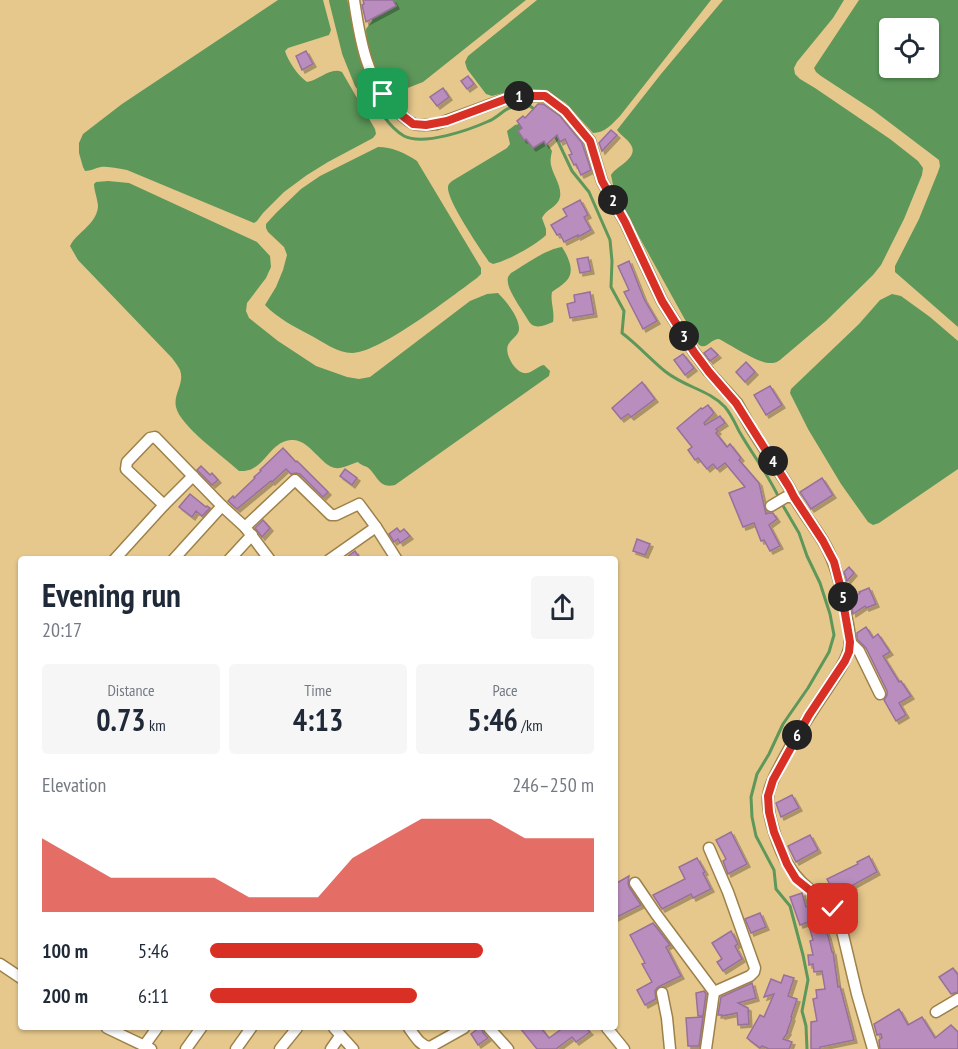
<!DOCTYPE html>
<html lang="en">
<head>
<meta charset="utf-8">
<style>
	:root { --surface:#fff; --page:#f6f6f7; --text:#1f2937; --muted:#747a83; --accent:#d93025 }
	body { margin:0; font-family:"PT Sans Narrow",sans-serif; background:var(--page); color:var(--text); height:100vh; display:flex; flex-direction:column; font-size:22px; white-space:nowrap }
	* { box-sizing:border-box; margin:0 }
	p { font-size:20px; color:var(--muted) }
	.icon { flex:none; width:33px; height:33px; fill:none; stroke:currentColor; stroke-width:2; stroke-linecap:round; stroke-linejoin:round }
	.map { position:relative; flex:1; overflow:hidden }
	.panel { position:absolute; left:18px; top:556px; width:600px; height:474px; display:flex; flex-direction:column; background:var(--surface); border-radius:6px; box-shadow:0 2px 4px #0004 }
	.panel>* { flex:none }
	.buttons { position:absolute; left:879px; top:18px; display:grid; gap:12px }
	.buttons a { display:grid; place-items:center; width:60px; height:60px; border-radius:6px; background:var(--surface); box-shadow:0 2px 4px #0004; font-size:30px }
	.pin { position:absolute; display:grid; place-items:center; width:51px; height:51px; color:#fff; margin:-26px; border-radius:12px; box-shadow:0 3px 9px #0006 }
	.km { position:absolute; width:30px; height:30px; margin:-15px; border-radius:50%; background:#222; color:#fff; font-size:16px; line-height:30px; text-align:center }
	.round { display:grid; place-items:center; flex:none; width:63px; height:63px; border-radius:6px; background:var(--page) }
	.headline { display:flex; align-items:center; justify-content:space-between; height:102px; padding:0 24px }
	h1 { font-size:33px; font-weight:600; line-height:45px }
	.stats { display:grid; grid-template-columns:repeat(3,1fr); gap:9px; height:102px; padding:6px 24px }
	.stats div { display:grid; align-content:center; border-radius:6px; background:var(--page); text-align:center }
	.stats b { font-size:30px; font-weight:600 }
	.stats small { font-size:16px; font-weight:400 }
	.stats p { font-size:16px }
	.chart { height:168px; padding:12px 24px }
	.chart p { display:flex; justify-content:space-between }
	.chart svg { width:100%; height:108px; margin-top:6px; fill:var(--accent); opacity:.7 }
	ul { padding:0 24px; list-style:none; font-size:20px }
	li { display:grid; grid-template-columns:96px 72px 1fr; align-items:center; height:45px }
	li i { height:15px; border-radius:8px; background:var(--accent) }
	.map>svg:first-child { display:block }
</style>
</head>
<body>
<div class="map">
<svg width="958" height="1049" viewBox="0 0 958 1049">
	<defs>
		<filter id="shadow"><feDropShadow dx="3" dy="3" stdDeviation="0" flood-color="#0004"/></filter>
	</defs>
	<rect width="100%" height="100%" fill="#e6c88d"/>
	<g fill="#5d985a" fill-rule="evenodd">
		<path d="M278 0H323L331 30 329 35 288 48 285 51C288 61 298 76 307 82 320 80 330 67 342 72L375 129 376 134 373 138 328 162 307 175 284 192 263 213 257 221 254 223 127 170C119 169 109 166 101 167 95 168 91 171 85 171L83 167 79 153V143L83 134 122 104Z"/>
		<path d="M373 0H526L423 82 405 89 388 86C373 69 366 52 366 29L372 21Z"/>
		<path d="M537 0H711L620 116C612 124 605 133 593 133L566 103 545 90 523 88 492 96 486 94 467 69 465 62 468 56Z"/>
		<path d="M723 0H844L833 18 797 62 794 68 795 74 800 79 815 88 890 139 918 161 923 168 922 175 904 219 881 265 873 275 826 321 780 360C777 362 776 363 771 363 759 364 731 345 719 339 710 339 707 350 699 345L626 213 613 185 611 175C616 166 639 158 631 145 628 139 621 136 617 130L661 74Z"/>
		<path d="M859 0H958V327L895 272V266L919 219 938 172 940 166 939 160 873 110 821 76 816 72 814 68ZM890 28H928V68H890Z"/>
		<path d="M530 121 539 130 552 151C551 156 550 160 551 165 553 175 562 186 560 197 558 207 546 209 542 218L546 229V235C536 245 507 261 493 264L489 262C479 247 450 205 448 189 448 184 449 184 452 181L507 148 510 144 507 131 515 125Z"/>
		<path d="M378 147C392 147 405 153 417 161L481 268V274L477 278C452 296 380 353 352 353 338 353 323 342 310 335 295 327 277 318 265 305L276 287 283 270 287 255 284 247 268 232 266 228V224L276 213 301 189 320 176Z"/>
		<path d="M108 181 129 183 257 242 270 256 271 267 266 278 247 303 246 311 249 318 278 341 316 366 347 377 359 379 370 377 470 301 487 294 498 293C506 301 520 318 519 330 518 336 511 339 508 345 504 354 516 375 527 373 533 372 538 366 544 365L550 371 549 376 395 485C378 489 378 475 367 467 366 467 358 463 358 462 351 464 342 469 335 468 322 466 310 441 294 440 273 438 266 465 249 470 246 471 243 471 239 471 224 457 180 426 176 407 173 394 185 383 180 370 178 366 175 362 172 358L78 260 70 246C77 232 96 225 98 207 98 200 94 191 94 184L96 182Z"/>
		<path d="M562 247C565 252 567 255 569 261 575 278 565 283 552 292 550 302 555 311 553 322 545 325 537 330 530 323 524 313 509 292 508 283 507 277 508 277 511 273 525 265 546 249 562 247Z"/>
		<polygon points="892,294 901,296 930,317 958,341 958,469 879,523 873,525 868,522 841,484 808,429 790,393 791,389 859,324 880,300"/>
	</g>
	<g fill="none" stroke-linecap="round" stroke-linejoin="round">
		<g stroke="#5d985a" stroke-width="3">
			<path d="M363 82C373 99 386 126 404 136 424 146 469 130 489 121 497 118 504 109 512 107 518 106 525 106 530 106L537 111"/>
			<path d="M555 135 572 171 589 192 610 240 612 261 611 287 624 311 622 333C638 345 651 360 666 372 685 387 709 390 725 407 731 414 735 423 739 431 752 454 768 474 779 498"/>
			<polyline points="782,504 799,533 807,556 820,583 830,614 834,635 829,652 808,688 783,724 769,754 757,774 751,797 752,817 756,836 774,870 776,889 790,906 803,955 808,980 802,1011 806,1026 807,1049"/>
		</g>
		<polyline stroke="#5d985a" stroke-width="18" points="338,0 351,52 363,82"/>
	</g>
	<g fill="#b98ebe" stroke="#986f9c" stroke-width="1.5" filter="url(#shadow)">
		<polygon points="363,0 393,0 396,6 366,22 362,5 364,4"/>
		<polygon points="306,51 313,64 302,70 296,56"/>
		<polygon points="395,74 403,85 392,94 384,82"/>
		<polygon points="468,76 474,84 467,89 461,81"/>
		<polygon points="443,88 449,97 437,106 430,97"/>
		<polygon points="538,104 543,104 560,116 582,143 591,170 581,175 576,164 574,165 569,155 572,154 565,139 560,142 557,135 546,145 544,141 533,148 526,139 524,140 518,131 522,128 517,121 523,116 525,118"/>
		<polygon points="611,130 617,135 602,151 599,143"/>
		<polygon points="580,200 588,215 584,217 591,230 578,237 578,235 564,242 560,234 557,235 551,225 567,216 563,209"/>
		<polygon points="588,257 591,271 580,273 577,259"/>
		<polygon points="629,261 644,299 657,321 643,329 624,292 629,290 618,266"/>
		<polygon points="590,292 594,314 570,318 567,304 575,302 574,295"/>
		<polygon points="711,348 718,355 710,361 704,353"/>
		<polygon points="683,354 694,368 685,375 674,360"/>
		<polygon points="746,362 755,372 745,382 736,372"/>
		<polygon points="642,382 655,399 631,417 628,414 621,419 612,408"/>
		<polygon points="770,386 782,405 766,415 754,395"/>
		<polygon points="708,405 714,413 704,423 705,425 720,416 725,423 716,429 718,431 716,433 727,447 730,444 741,458 739,460 759,483 766,514 768,513 773,513 777,519 769,525 780,546 770,551 764,540 761,541 754,523 743,527 729,493 745,487 725,463 717,469 713,464 707,469 698,458 695,460 688,450 692,447 677,428 701,408 702,409"/>
		<polygon points="283,448 296,462 297,461 328,492 323,497 300,474 296,473 291,474 286,469 272,482 271,481 237,509 228,501 233,496 234,498 255,478 254,477 261,471 260,470"/>
		<polygon points="201,466 210,475 212,473 218,480 212,485 197,470"/>
		<polygon points="345,469 357,478 352,485 340,476"/>
		<polygon points="822,478 833,495 811,509 800,492"/>
		<polygon points="190,494 206,507 207,506 210,508 202,516 196,511 192,517 179,507"/>
		<polygon points="263,520 270,528 262,537 255,528"/>
		<polygon points="397,528 400,532 404,529 410,536 400,543 398,539 394,542 389,534"/>
		<polygon points="637,539 650,544 645,555 633,551"/>
		<polygon points="355,551 361,560 343,560"/>
		<polygon points="849,567 854,573 847,581 844,572"/>
		<polygon points="869,588 876,604 866,608 865,606 853,614 851,600 860,593 859,592"/>
		<polygon points="866,627 873,638 878,634 890,652 883,656 899,682 901,681 911,696 899,703 906,715 896,721 884,700 887,695 887,691 866,648 857,639 857,633"/>
		<polygon points="792,795 799,808 781,817 776,803"/>
		<polygon points="731,832 747,864 728,874 723,861 726,859 716,840"/>
		<polygon points="810,835 818,850 796,862 788,846"/>
		<polygon points="869,856 877,872 853,885 854,887 836,896 827,879 858,864 857,862"/>
		<polygon points="697,858 705,872 703,873 711,889 693,898 691,894 662,909 653,895 685,879 679,867"/>
		<polygon points="629,876 628,883 629,887 641,905 615,918 615,884"/>
		<polygon points="802,893 806,907 814,903 828,936 832,952 833,952 838,987 840,986 854,1040 820,1047 820,1049 811,1049 811,1022 817,1021 813,999 817,998 816,990 825,989 822,971 814,972 813,964 809,965 808,955 813,955 810,941 813,940 808,922 800,925 790,897"/>
		<polygon points="760,913 766,927 751,933 745,919"/>
		<polygon points="653,923 670,945 666,947 681,976 658,987 655,991 656,999 645,1005 637,990 652,982 642,964 645,963 630,935"/>
		<polygon points="731,931 738,944 735,946 742,959 723,971 717,962 722,959 712,943"/>
		<polygon points="953,968 958,975 958,992 951,994 939,977"/>
		<polygon points="784,975 794,978 788,996 797,999 791,1017 792,1018 787,1032 788,1032 783,1039 792,1042 789,1049 769,1049 762,1046 760,1048 747,1038 760,1015 764,1017 774,994 764,997 771,979 781,983"/>
		<polygon points="752,983 756,998 738,1003 748,1008 749,1024 738,1025 737,1013 722,1016 722,1015 718,1015 721,997"/>
		<polygon points="704,991 706,994 703,1016 698,1016 696,993"/>
		<polygon points="899,1009 908,1025 922,1017 935,1038 951,1025 958,1032 958,1049 880,1049 879,1040 882,1038 881,1034 877,1035 874,1024"/>
		<polygon points="703,1017 699,1046 688,1046 686,1018"/>
		<polygon points="479,1028 482,1028 483,1033 488,1038 478,1045 471,1034"/>
		<polygon points="520,1028 541,1028 549,1038 563,1028 586,1028 590,1032 576,1042 572,1037 556,1049 537,1049"/>
	</g>
	<g fill="none" stroke-linecap="round" stroke-linejoin="round">
		<defs>
			<g id="minor">
				<path d="M354 0C360 41 367 83 398 112 403 116 408 122 414 124 421 126 430 125 437 124L514 96H545L565 111 590 141 602 181 625 222 662 301 694 352 709 372 737 403 751 428 789 487C798 507 812 523 823 541 836 563 841 586 845 610 847 620 850 631 850 641 850 657 837 673 829 686 812 711 795 737 781 764 776 774 769 785 768 797 767 815 779 851 789 866 802 889 825 897 839 918L857 994 873 1049"/>
				<polyline points="164,505 193,476"/>
				<polyline points="771,506 786,497 794,497"/>
				<polyline points="245,527 295,480 331,515 336,515 359,504 376,527 329,560"/>
				<polyline points="376,527 397,560"/>
				<polyline points="114,560 164,505 126,469 127,462 150,438 155,437 222,506 245,527 270,560"/>
				<polyline points="173,560 222,506"/>
				<polyline points="229,560 252,535"/>
				<polyline points="850,642 859,651 880,694"/>
				<polyline points="709,848 728,892 755,968 754,972 750,976 714,992"/>
				<polyline points="635,883 656,914 714,992 706,1049"/>
				<polyline points="0,964 21,978"/>
				<polyline points="662,993 667,1018 670,1049"/>
				<polyline points="936,1012 958,999"/>
				<polyline points="107,1028 151,1049"/>
				<polyline points="334,1028 353,1049"/>
				<path d="M409 1028C415 1036 420 1046 430 1047L464 1028"/>
				<polyline points="489,1028 508,1049"/>
				<polyline points="607,1028 624,1049"/>
				<polyline points="144,1046 157,1028"/>
				<polyline points="186,1049 201,1028"/>
				<polyline points="236,1049 251,1028"/>
				<polyline points="280,1049 297,1028"/>
				<polyline points="331,1049 340,1036"/>
			</g>
		</defs>
		<use href="#minor" stroke="#9d8148" stroke-width="13"/>
		<use href="#minor" stroke="#fff" stroke-width="10"/>
	</g>
	<g fill="none" stroke-linecap="round" stroke-linejoin="round">
		<defs>
			<polyline id="route" points="383,94 393,107 404,117 413,124 426,125 447,121 514,96 545,96 565,111 590,141 602,181 625,222 662,301 694,352 709,372 736,403 789,487 794,497 823,541 834,562 840,585 850,642 849,652 845,661 809,715 773,780 768,796 769,812 774,832 787,864 796,879 833,909"/>
		</defs>
		<use href="#route" stroke="#fff" stroke-width="12"/>
		<use href="#route" stroke="#d93025" stroke-width="8"/>
	</g>
</svg>
<div class="buttons">
<a><svg class="icon" aria-label="locate" viewBox="0 0 24 24"><circle cx="12" cy="12" r="6"/><path d="M12 2v4M12 18v4M2 12h4M18 12h4"/></svg></a>
</div>
<div class="pin" style="left:383px;top:94px;background:#1e9e55"><svg class="icon" aria-label="arrive" viewBox="0 0 24 24"><path d="M6 21V4h12l-3 4 3 4H6"/></svg></div>
<div class="pin" style="left:833px;top:909px;background:#d93025"><svg class="icon" aria-label="check" viewBox="0 0 24 24"><path d="M5 12l5 5 9-10"/></svg></div>
<b class="km" style="left:519px;top:96px">1</b>
<b class="km" style="left:613px;top:200px">2</b>
<b class="km" style="left:684px;top:336px">3</b>
<b class="km" style="left:773px;top:461px">4</b>
<b class="km" style="left:843px;top:597px">5</b>
<b class="km" style="left:797px;top:735px">6</b>
<section class="panel">
<div class="headline"><div><h1>Evening run</h1><p>20:17</p></div><a class="round"><svg class="icon" aria-label="share" viewBox="0 0 24 24"><path d="M12 15V3M7 8l5-5 5 5M5 13v7h14v-7"/></svg></a></div>
<div class="stats">
<div><p>Distance</p><b>0.73<small> km</small></b></div>
<div><p>Time</p><b>4:13</b></div>
<div><p>Pace</p><b>5:46<small> /km</small></b></div>
</div>
<div class="chart"><p><span>Elevation</span>246–250 m</p>
<svg viewBox="0 0 160 44" preserveAspectRatio="none"><path d="M0 44V14L10 22L20 30L30 30L40 30L50 30L60 38L70 38L80 38L90 22L100 14L110 6L120 6L130 6L140 14L150 14L160 14V44z"/></svg>
</div>
<ul>
<li><b>100 m</b>5:46<i style="width:71%"></i></li>
<li><b>200 m</b>6:11<i style="width:54%"></i></li>
</ul>
</section>
</div>
</body>
</html>
